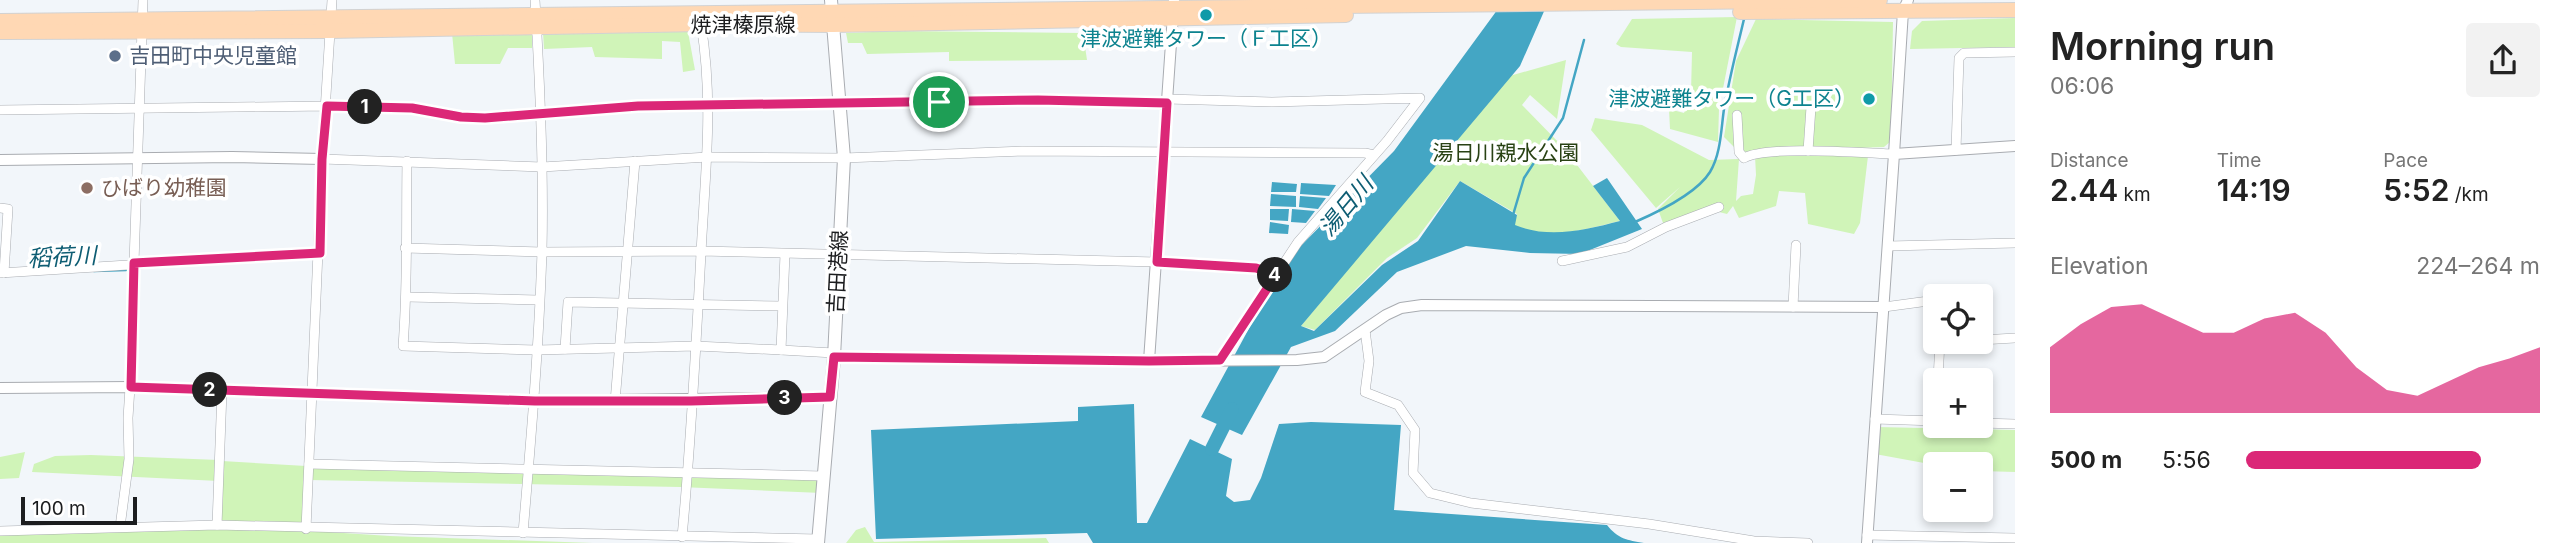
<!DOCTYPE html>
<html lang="en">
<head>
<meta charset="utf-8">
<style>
	:root { --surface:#fff; --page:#f2f2f2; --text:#222; --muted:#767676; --accent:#db2777 }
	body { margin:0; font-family:Inter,"Noto Sans JP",sans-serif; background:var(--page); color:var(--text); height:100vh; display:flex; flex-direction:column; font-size:26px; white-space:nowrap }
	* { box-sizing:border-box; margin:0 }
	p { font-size:23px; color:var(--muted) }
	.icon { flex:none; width:38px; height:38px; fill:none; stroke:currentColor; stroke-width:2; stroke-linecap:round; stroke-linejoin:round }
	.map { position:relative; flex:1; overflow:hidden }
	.side { display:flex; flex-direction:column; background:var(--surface); width:560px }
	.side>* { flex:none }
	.fabs { position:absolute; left:1923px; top:284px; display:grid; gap:14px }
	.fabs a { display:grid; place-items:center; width:70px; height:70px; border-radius:7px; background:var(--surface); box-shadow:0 4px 10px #0003; font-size:35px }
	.scale { position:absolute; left:21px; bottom:18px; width:116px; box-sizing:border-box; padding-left:7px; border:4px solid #1c1d1f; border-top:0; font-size:19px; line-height:24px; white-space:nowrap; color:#1c1d1f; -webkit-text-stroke:5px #fff; paint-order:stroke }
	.pin { position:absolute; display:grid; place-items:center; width:60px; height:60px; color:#fff; margin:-30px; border:4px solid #fff; border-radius:50%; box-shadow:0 2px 7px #0007 }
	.km { position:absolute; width:35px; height:35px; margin:-18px; border-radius:50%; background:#222; color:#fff; font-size:19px; line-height:35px; text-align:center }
	.round { display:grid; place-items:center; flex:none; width:74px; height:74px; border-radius:7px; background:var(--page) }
	.head { display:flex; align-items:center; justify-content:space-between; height:119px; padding:0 35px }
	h1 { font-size:38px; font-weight:600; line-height:52px }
	.stats { display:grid; grid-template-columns:repeat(3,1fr); gap:10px; height:119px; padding:7px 35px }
	.stats div { display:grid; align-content:center }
	.stats b { font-size:30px; font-weight:600 }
	.stats small { font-size:19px; font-weight:400 }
	.stats p { font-size:19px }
	.chart { height:196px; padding:14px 35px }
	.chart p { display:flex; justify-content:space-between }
	.chart svg { width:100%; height:126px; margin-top:7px; fill:var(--accent); opacity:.7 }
	ul { padding:0 35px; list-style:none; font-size:23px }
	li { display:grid; grid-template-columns:112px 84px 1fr; align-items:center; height:52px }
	li i { height:18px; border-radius:9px; background:var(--accent) }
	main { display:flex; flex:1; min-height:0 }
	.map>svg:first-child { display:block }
</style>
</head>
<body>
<main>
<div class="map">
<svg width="2015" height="543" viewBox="0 0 2015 543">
	<rect width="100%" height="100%" fill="#f2f6fa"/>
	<g fill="#d0f4b8">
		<polygon points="1737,17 1719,109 1718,142 1670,129 1669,109 1684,113 1691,93 1692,52 1621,47 1616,44 1632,19"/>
		<polygon points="2015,18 2015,47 1910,49 1912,31 1922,21"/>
		<polygon points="1756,19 1893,22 1891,141 1884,147 1739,152 1724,137 1736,61"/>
		<polygon points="898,31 1083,33 1087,60 949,61 949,52 867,54 862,43 848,43 846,33"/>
		<polygon points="532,32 532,48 508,48 500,64 455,64 452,33"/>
		<polygon points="543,32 688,32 695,70 683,72 680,42 662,41 662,59 595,57 592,47 544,49"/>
		<path d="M1566 60 1557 119 1530 95 1522 105 1564 148 1620 221C1589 228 1543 243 1514 225L1517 214 1460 181 1417 238 1387 258 1315 330 1301 326 1506 77Z"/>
		<polygon points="1595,118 1642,125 1709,160 1739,159 1736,201 1741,196 1753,194 1756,175 1755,156 1868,156 1860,223 1854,234 1808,224 1805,193 1779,191 1776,206 1739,218 1733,206 1727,214 1711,210 1663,223 1658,209 1680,187 1656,208 1591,130"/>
		<polygon points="1877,427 2015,430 2015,472 1981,471 1981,464 1935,465 1875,454"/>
		<polygon points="25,452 19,478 0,479 0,457"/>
		<polygon points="91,455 219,460 219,481 32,472 34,464 55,456"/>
		<polygon points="222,461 306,466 302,525 221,521"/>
		<polygon points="309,464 823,476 822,493 680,487 309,480"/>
		<polygon points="217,525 390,536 593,543 714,543 0,543 0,533"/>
		<polygon points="865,527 874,542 1046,538 1049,543 846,543 856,530"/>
	</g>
	<g fill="#44a6c4">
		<path d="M1502 0H1549L1520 66 1301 326 1314 331 1382 265 1418 241 1460 181 1517 215 1515 225C1549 239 1585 230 1620 221L1593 186 1607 178 1642 229 1580 254 1530 253 1466 246 1397 272 1335 331 1291 347 1242 435 1201 417 1285 262 1394 151 1495 13Z"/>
		<polygon points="1272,182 1297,184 1296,192 1271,192"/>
		<polygon points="1301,183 1336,185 1329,196 1300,194"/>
		<polygon points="1271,194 1296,196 1296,207 1270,206"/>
		<polygon points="1300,196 1326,198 1318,209 1299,207"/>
		<polygon points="1270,209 1289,209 1288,221 1270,220"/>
		<polygon points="1292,209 1315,211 1306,223 1291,222"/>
		<polygon points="1270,222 1289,225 1288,234 1269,233"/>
		<path d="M1134 404 1137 523H1147L1190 439 1232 459 1226 496 1234 502 1250 500 1261 478 1279 424 1311 422 1401 425 1394 510 1607 525C1618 539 1627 540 1644 543H1093L1087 533 876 539 871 430 1078 421V407Z"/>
	</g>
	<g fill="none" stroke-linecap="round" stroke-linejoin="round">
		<g stroke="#44a6c4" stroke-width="2.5">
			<polyline points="1513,215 1524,178 1563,118 1584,40"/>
			<path d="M1635 222C1658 212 1697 193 1710 172 1721 154 1721 129 1724 109 1729 79 1737 49 1744 19"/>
			<polyline points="94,271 126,270"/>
		</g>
		<polyline stroke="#44a6c4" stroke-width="14" points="1212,449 1232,409"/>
		<defs>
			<g id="minor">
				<polyline points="1167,99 1272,102 1420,98 1387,141 1298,242 1220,360"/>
				<polyline points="0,110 327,106 412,109 461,117 485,118 638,106 1038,100 1167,103"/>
				<path d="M1737 115 1739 152 1744 158C1767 145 1863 153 1894 154"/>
				<polyline points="1956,150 1959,58 1964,53 2015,52"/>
				<polyline points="1808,151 1811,107"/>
				<polyline points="322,159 542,167 708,157 844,158 1022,151 1365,153 1374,155"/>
				<path d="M407 161C406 223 408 284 403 346L537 350 696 346 781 350 785 254"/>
				<polyline points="0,208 8,209 4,273"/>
				<polyline points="1888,246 2015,243"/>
				<polyline points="405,248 542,252 701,251 1157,262 1256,268 1276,275"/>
				<polyline points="1562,261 1627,247 1666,227 1719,207"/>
				<polyline points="0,273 319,253"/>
				<polyline points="407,297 538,300"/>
				<polyline points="1793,307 1796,245"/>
				<polyline points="1884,307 1936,300"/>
				<polyline points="1365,330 1369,361 1365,392 1398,405 1415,430 1413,473 1430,493 1471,503 1649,524 1754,541 1808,543"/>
				<polyline points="1981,340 2015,338"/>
				<polyline points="565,349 568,302 782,306"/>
				<polyline points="781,350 834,353"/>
				<polyline points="1938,380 1940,341"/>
				<polyline points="615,402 635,161"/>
				<polyline points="1875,419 1936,421"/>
				<polyline points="1934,421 1936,407"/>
				<polyline points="1981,423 2015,424"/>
				<polyline points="309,464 823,476"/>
				<polyline points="217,525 222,391"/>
				<polyline points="120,527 129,459 128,418 133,341 134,263 143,0"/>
				<polyline points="306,529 322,159 332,0"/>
				<polyline points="0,531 217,525 818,539"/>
				<path d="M523 533C531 439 539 345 542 251 544 167 540 83 535 0"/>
				<polyline points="1867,535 2015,538"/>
				<path d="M682 537C691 443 696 348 701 253 705 175 714 103 701 24"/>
			</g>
			<g id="tertiary">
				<polyline points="1894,154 1903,11 1908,0"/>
				<polyline points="0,160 232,157 322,159"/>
				<polyline points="834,357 1149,361 1297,360 1324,357 1386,315 1401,308 1422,305 1884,307"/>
				<polyline points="1149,361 1174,0"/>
				<polyline points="0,388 131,387 535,401 830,397"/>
				<polyline points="1867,543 1894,154 2015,146"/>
			</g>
			<polyline id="secondary" points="818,543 834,357 844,158 831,0"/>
			<g id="primary">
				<polyline points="1740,12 2015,10"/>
				<polyline points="0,21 1880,0"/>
				<polyline points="0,32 330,31 701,24 833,25 1346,15"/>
			</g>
		</defs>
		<use href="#minor" stroke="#a9acb1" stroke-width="10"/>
		<use href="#tertiary" stroke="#a9acb1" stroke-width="12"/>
		<use href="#secondary" stroke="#a9acb1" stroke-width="14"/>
		<use href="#primary" stroke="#d2d2d2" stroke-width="16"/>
		<use href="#minor" stroke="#fff" stroke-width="9"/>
		<use href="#tertiary" stroke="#fff" stroke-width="10"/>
		<use href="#secondary" stroke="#fff" stroke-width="12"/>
		<use href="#primary" stroke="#ffd8b4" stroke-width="14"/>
	</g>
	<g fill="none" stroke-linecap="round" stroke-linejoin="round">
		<defs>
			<polygon id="route" points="1038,100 1167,103 1157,262 1256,268 1276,275 1220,360 1149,361 834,357 830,397 691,401 535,401 131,387 134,263 320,253 322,159 327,106 412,108 461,117 485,118 638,106"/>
		</defs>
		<use href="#route" stroke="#fff" stroke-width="14"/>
		<use href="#route" stroke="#db2777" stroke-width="9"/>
	</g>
	<g fill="#0f9aa8" stroke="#fff" stroke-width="2.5">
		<circle cx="1206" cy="15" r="7"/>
		<circle cx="1869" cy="99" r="7"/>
	</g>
	<circle fill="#5c6f8a" stroke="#fff" stroke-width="2.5" cx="115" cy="56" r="7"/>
	<circle fill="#8d6e63" stroke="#fff" stroke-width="2.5" cx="87" cy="188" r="7"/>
	<g text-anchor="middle" stroke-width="7" stroke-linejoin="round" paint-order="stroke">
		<g font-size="21" fill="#1c1d1f" stroke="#fff">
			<text x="743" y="32">焼津榛原線</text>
			<text transform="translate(838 272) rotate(-87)" y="7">吉田港線</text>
		</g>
		<g font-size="21" fill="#0d838f" stroke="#fff">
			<text x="1206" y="46">津波避難タワー（Ｆ工区）</text>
			<text x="1855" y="106" text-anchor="end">津波避難タワー（G工区）</text>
		</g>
		<g font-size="21" fill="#4e5e75" stroke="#fff" text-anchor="start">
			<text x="129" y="63">吉田町中央児童館</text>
		</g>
		<g font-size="21" fill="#294214" stroke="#fff">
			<text x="1506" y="160">湯日川親水公園</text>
		</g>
		<g font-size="21" fill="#785e54" stroke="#fff" text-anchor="start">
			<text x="101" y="195">ひばり幼稚園</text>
		</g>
		<g font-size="23" font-style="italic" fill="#0e5d73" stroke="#fff">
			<text transform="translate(1346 206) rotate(-50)" y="8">湯日川</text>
			<text transform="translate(62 257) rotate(-3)" y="8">稻荷川</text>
		</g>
	</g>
</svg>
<div class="fabs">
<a><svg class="icon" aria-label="locate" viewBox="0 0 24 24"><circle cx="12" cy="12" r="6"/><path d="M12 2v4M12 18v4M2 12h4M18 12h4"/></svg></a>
<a>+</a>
<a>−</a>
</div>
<div class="scale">100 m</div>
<div class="pin" style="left:939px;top:102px;background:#1e9e55"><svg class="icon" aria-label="arrive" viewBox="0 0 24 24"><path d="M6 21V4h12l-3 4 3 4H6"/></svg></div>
<b class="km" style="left:365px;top:107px">1</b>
<b class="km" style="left:210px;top:390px">2</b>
<b class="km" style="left:785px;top:398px">3</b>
<b class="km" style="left:1275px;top:275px">4</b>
</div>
<section class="side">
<div class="head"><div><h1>Morning run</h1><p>06:06</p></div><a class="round"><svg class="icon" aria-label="share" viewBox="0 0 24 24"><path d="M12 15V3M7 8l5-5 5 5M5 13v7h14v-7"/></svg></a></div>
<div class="stats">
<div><p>Distance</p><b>2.44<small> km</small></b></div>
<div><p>Time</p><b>14:19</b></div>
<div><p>Pace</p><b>5:52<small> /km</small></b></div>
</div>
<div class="chart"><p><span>Elevation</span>224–264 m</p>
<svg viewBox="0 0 160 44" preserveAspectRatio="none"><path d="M0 44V21L10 13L20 7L30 6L40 11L50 16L60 16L70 11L80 9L90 16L100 28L110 36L120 38L130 33L140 28L150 25L160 21V44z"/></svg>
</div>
<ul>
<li><b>500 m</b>5:56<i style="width:80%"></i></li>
</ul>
</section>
</main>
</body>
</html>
